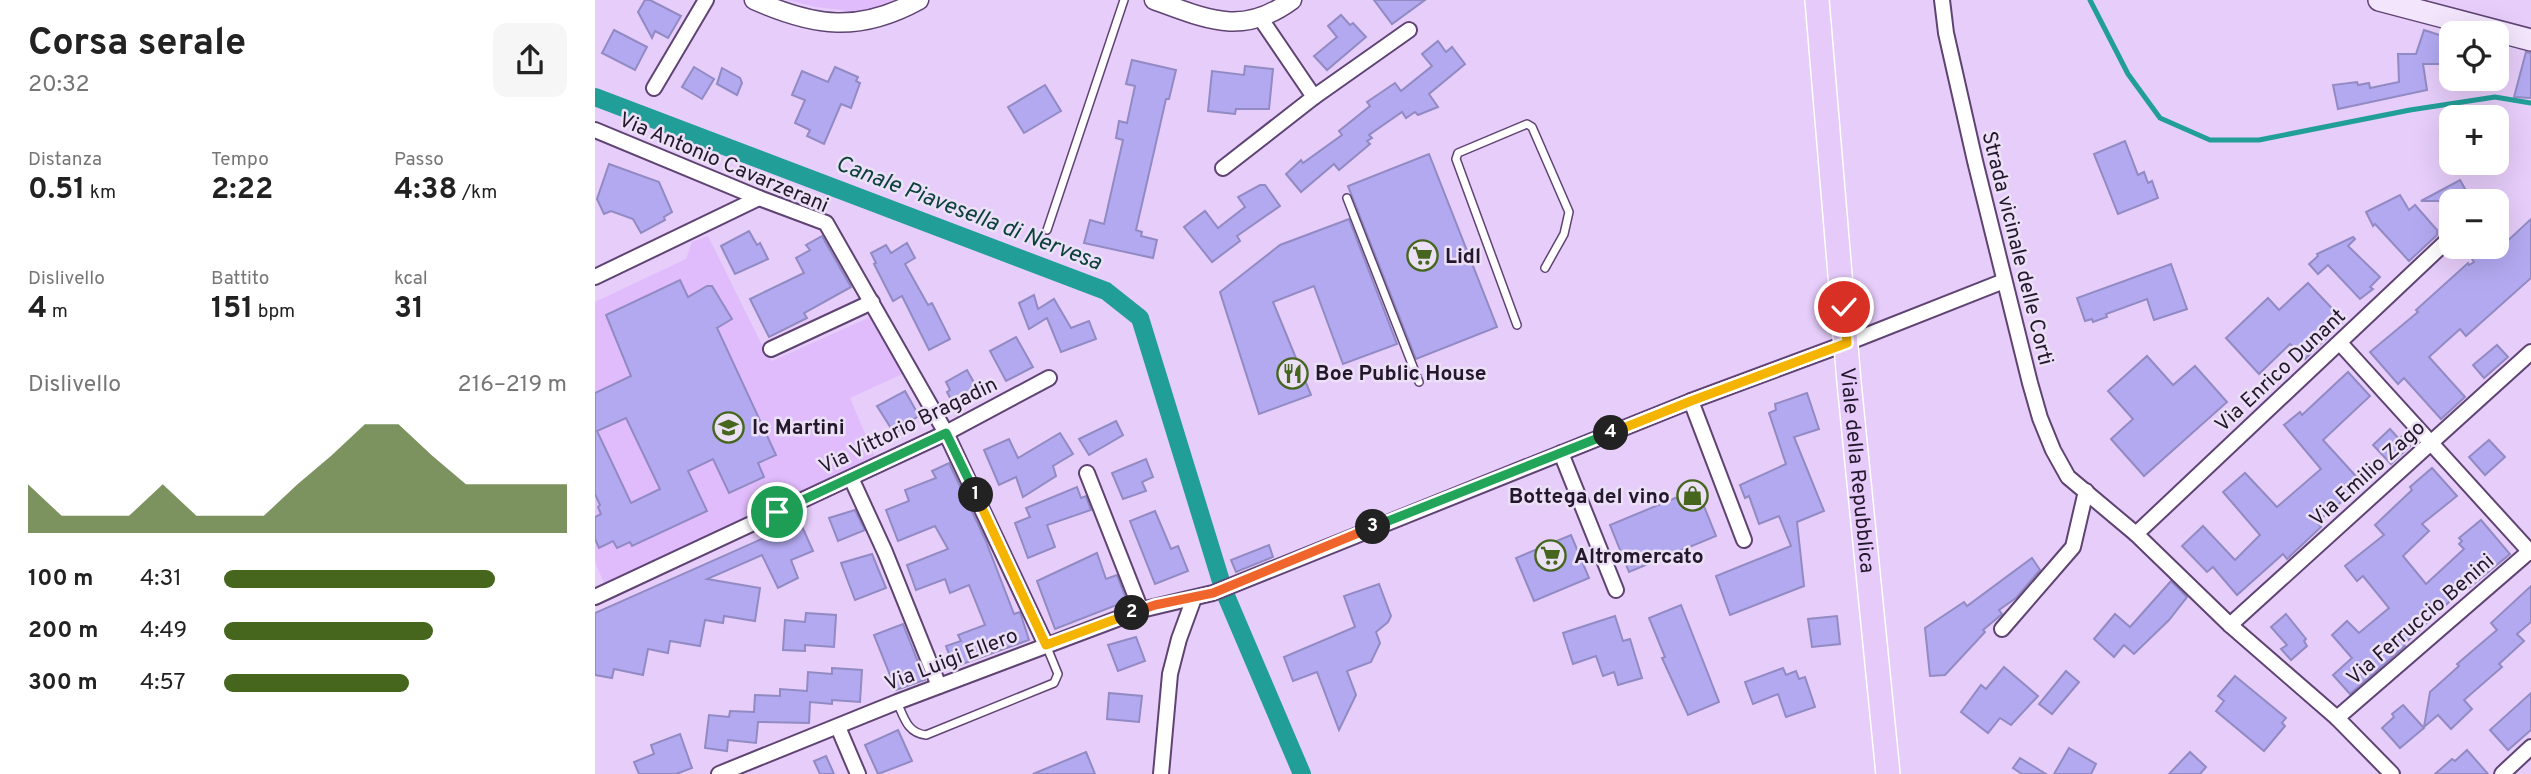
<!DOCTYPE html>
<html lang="it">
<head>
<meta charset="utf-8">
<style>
	:root { --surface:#fff; --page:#f6f6f6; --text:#222; --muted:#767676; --accent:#45661c }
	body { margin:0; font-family:Overpass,sans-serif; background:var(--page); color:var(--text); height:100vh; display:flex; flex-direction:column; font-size:26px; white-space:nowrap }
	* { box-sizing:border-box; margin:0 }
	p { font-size:23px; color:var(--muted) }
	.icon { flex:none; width:38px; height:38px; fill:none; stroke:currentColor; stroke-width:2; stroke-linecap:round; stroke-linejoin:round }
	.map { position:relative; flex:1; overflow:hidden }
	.drawer { display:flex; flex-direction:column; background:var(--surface); width:595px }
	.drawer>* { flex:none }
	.fabs { position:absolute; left:1844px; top:21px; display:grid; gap:14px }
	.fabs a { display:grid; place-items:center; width:70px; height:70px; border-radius:14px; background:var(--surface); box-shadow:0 7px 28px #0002; font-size:35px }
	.pin { position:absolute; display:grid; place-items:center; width:60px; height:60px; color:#fff; margin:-30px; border:4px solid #fff; border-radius:50%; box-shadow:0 2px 7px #0007 }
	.km { position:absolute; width:35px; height:35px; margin:-18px; border-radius:50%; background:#222; color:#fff; font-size:19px; line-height:35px; text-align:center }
	.round { display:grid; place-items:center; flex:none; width:74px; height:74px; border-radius:14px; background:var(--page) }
	.overview { display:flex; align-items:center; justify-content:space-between; height:119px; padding:0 28px }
	h1 { font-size:38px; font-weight:700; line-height:52px }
	.stats { display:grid; grid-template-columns:repeat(3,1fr); gap:10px; height:119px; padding:7px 28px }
	.stats div { display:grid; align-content:center }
	.stats b { font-size:30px; font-weight:700 }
	.stats small { font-size:19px; font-weight:400 }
	.stats p { font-size:19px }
	.chart { height:196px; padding:14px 28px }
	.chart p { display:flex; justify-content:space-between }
	.chart svg { width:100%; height:126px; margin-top:7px; fill:var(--accent); opacity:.7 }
	ul { padding:0 28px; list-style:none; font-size:23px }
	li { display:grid; grid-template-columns:112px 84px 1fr; align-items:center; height:52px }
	li i { height:18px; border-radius:9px; background:var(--accent) }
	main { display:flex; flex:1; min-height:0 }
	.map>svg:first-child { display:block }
</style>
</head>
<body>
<main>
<section class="drawer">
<div class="overview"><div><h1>Corsa serale</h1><p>20:32</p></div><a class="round"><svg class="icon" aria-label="share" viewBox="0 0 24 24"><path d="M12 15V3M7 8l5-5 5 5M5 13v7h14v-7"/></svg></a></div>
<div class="stats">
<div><p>Distanza</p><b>0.51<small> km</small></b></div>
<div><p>Tempo</p><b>2:22</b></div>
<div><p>Passo</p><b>4:38<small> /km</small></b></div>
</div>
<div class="stats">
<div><p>Dislivello</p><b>4<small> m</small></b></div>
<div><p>Battito</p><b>151<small> bpm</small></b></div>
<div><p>kcal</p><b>31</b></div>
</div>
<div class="chart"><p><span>Dislivello</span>216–219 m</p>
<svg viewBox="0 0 160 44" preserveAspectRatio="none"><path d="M0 44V27L10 38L20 38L30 38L40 27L50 38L60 38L70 38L80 27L90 17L100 6L110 6L120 17L130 27L140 27L150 27L160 27V44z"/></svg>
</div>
<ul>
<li><b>100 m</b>4:31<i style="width:79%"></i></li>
<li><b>200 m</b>4:49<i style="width:61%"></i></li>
<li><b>300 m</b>4:57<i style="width:54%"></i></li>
</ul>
</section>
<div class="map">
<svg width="1936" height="774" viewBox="0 0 1936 774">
	<rect width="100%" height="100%" fill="#e6cdfa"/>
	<g fill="#e1bcfc">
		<polygon points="192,0 300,0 277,14 221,7"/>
		<polygon points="113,236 169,349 177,361 273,318 281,320 314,371 255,398 280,457 9,583 0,562 0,302 91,259 97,242"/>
	</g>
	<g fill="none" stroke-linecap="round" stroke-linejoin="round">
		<polyline stroke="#229e98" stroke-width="5" points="1495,0 1533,74 1565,118 1615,140 1664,140 1815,110 1900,97 1936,103"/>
		<polyline stroke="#229e98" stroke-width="18" points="0,97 511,291 545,318 629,591 707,774"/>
	</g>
	<g fill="#b3a9f1" stroke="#928ac3" stroke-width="2" fill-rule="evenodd">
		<polygon points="50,0 55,0 86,16 73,38 60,31 57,38 43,12"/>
		<polygon points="779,0 830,0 797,24"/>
		<polygon points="746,15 755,25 758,23 771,37 732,70 719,56 742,37 733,26"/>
		<polygon points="19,30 52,47 40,70 7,53"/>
		<polygon points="1829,30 1857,39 1857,64 1828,64 1832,90 1743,109 1738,85 1762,82 1763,85 1774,83 1775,88 1804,82 1803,54 1821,54"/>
		<polygon points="843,41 851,52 857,47 870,64 834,94 843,107 823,115 820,112 811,118 807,112 774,135 777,138 772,141 775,144 744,170 739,164 706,192 691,174 706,160 708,163 747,135 744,131 775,106 772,102 800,83 806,91 837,66 827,54"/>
		<polygon points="1931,52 1936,53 1936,98 1919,97"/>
		<polygon points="537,60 581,70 574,99 571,99 541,230 547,232 546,236 562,240 558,258 489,243 495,220 509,224 528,140 521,138 524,121 532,123 540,86 531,84"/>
		<polygon points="650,66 678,69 674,109 641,109 640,114 613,111 617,71 649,75"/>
		<polygon points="99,67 119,79 107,99 87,87"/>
		<polygon points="240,67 263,77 261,81 265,83 256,108 246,104 229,144 212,136 215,130 200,123 210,100 197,95 207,71 233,82"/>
		<polygon points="127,68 145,78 147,83 142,95 122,84"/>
		<polygon points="450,85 466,111 429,133 413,107"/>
		<polygon points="1530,141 1543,175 1549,172 1553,183 1557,181 1563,198 1523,214 1499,154"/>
		<polygon points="834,154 902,327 821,359 753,186"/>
		<polygon points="14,164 64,182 77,212 69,217 70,220 46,233 38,219 16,211 9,214 2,199"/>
		<polygon points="1865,180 1877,201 1857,201 1857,223 1845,201 1826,201"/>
		<polygon points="665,185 670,185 685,206 642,236 645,241 617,262 589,227 610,211 623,228 650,207 643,197"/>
		<polygon points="1805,195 1814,210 1820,205 1842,230 1842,235 1814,261 1780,224 1778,226 1771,212"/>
		<polygon points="754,219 802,344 748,364 719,286 678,302 716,395 664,414 625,292 685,245"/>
		<polygon points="1936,219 1936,278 1871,336 1865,329 1834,357 1870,397 1846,419 1809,378 1803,384 1775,352 1823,312 1821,310 1873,263 1874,265 1879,262 1877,259 1891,247 1906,247"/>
		<polygon points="154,231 162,245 165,243 173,259 140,274 126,246"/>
		<polygon points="227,236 256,287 209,313 212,318 174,337 155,299 209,273 201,258 215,250 211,245"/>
		<polygon points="1758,237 1760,239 1753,246 1785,277 1775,287 1778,289 1765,299 1733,265 1723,274 1714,264 1723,256 1722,254"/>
		<polygon points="312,243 320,258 310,264 333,305 337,303 355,339 334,350 307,296 298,301 279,264 281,263 276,253 291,245 296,253"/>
		<polygon points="1576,264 1592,309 1559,320 1552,299 1511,314 1512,317 1498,322 1497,319 1490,321 1482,298"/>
		<path d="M85 280 93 297 112 286H117L137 319 122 328 181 455 163 463 169 477 134 493 118 459 93 471 112 511 37 546 35 542 22 548 18 541 4 548 0 539V517L6 514 3 507 5 505 0 494V393L36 376 11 315ZM31 418 65 489 36 503 2 431Z"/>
		<polygon points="1713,283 1749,321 1710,359 1695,344 1664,374 1631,338 1673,298 1684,310"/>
		<polygon points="439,295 443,309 459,299 476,328 494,321 501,339 466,352 452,318 434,329 424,303"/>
		<polygon points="421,337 438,367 411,381 395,351"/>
		<polygon points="1902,345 1913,357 1889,378 1878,365"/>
		<polygon points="1552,356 1578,385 1600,366 1632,402 1549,476 1516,439 1538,419 1513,391"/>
		<polygon points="372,370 386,395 361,409 352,392 355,390 351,382"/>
		<polygon points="1753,372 1775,396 1728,440 1768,484 1722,522 1726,527 1692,559 1688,554 1642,595 1618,567 1612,572 1587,546 1608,526 1640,560 1665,535 1628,492 1650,473 1682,507 1726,469 1689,425 1705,412 1707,415"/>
		<polygon points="310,391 324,416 314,422 316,425 299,433 282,406"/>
		<polygon points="1212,393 1224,429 1199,437 1229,511 1202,522 1209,586 1135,615 1121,576 1196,546 1184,516 1164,524 1154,496 1150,498 1145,485 1191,464 1174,413 1181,410 1180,404"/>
		<polygon points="521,421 528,435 494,455 484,439"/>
		<polygon points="1795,429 1804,439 1807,436 1815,446 1796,464 1778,445"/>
		<polygon points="465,433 478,454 458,466 461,476 428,497 421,477 404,485 389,450 414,439 423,458"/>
		<polygon points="1894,440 1910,457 1890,475 1874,457"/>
		<polygon points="551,459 558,477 547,482 551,491 528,499 517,473"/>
		<polygon points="354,463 390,539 419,614 425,612 434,640 359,667 351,646 366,641 363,635 390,625 374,585 355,593 350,579 321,590 312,565 353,549 340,526 303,541 291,510 314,501 310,490 341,478 337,471"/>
		<polygon points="1837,468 1862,496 1827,524 1834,531 1808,556 1831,584 1869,549 1864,544 1867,541 1864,538 1886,520 1915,554 1870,591 1868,589 1809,644 1810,646 1755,694 1738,675 1757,658 1737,635 1752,621 1764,633 1794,608 1768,576 1762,581 1750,566 1789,535 1780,525 1817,490 1815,487"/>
		<polygon points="482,487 486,498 491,496 496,510 452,525 460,547 433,558 420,523 435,517 431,508"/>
		<polygon points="1102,489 1121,536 1034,572 1015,525"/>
		<polygon points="260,510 270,530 243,541 234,518"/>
		<polygon points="560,511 576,549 583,546 593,571 560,584 535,521"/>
		<polygon points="205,522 218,551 196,560 203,578 183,588 167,555 112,579 165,588 160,621 129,616 128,623 110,620 105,646 75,641 73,653 53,649 48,675 19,669 17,678 0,675 0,613"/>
		<polygon points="976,535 994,578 939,601 921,558"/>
		<polygon points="674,545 678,557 641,572 636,560"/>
		<polygon points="502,553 511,579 522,575 532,601 460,629 442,581"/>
		<polygon points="277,554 291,588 260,600 246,563"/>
		<polygon points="1437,558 1445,570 1421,598 1404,610 1407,614 1388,630 1390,632 1350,675 1335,676 1330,628 1369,602 1372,606"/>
		<polygon points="1576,581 1592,597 1574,620 1539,654 1529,645 1519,657 1499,639 1520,614 1535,627"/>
		<polygon points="784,584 796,616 793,622 781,632 785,643 776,662 752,671 761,695 744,730 722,672 698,681 689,657 760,627 749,596"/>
		<polygon points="1936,586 1936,622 1922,634 1929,641 1904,664 1907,667 1869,700 1877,709 1856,729 1843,715 1829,727 1835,692 1864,666 1862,664 1902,630 1896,623"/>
		<polygon points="1086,605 1124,702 1093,715 1067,658 1070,657 1054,618"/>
		<polygon points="211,613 241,615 239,647 210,645 210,651 188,650 190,620 210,622"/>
		<polygon points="1691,614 1711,639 1709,641 1712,646 1696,660 1686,649 1692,645 1676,627"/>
		<polygon points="1020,616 1028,641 1035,639 1047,678 1023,685 1019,672 1008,676 1001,656 978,664 968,633"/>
		<polygon points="1242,616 1245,644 1217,647 1213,619"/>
		<polygon points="308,624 330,680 301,690 279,635"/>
		<polygon points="541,637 550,661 523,671 513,645"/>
		<polygon points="1409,667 1443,696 1416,725 1405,718 1393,733 1366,712 1386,685 1391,689"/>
		<polygon points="237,668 267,670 265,702 237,700 237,704 215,702 214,723 163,722 161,743 133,740 132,751 110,748 114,715 134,717 135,711 159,712 160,695 185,696 185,689 212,691 213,672 237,674"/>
		<polygon points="1188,668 1191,675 1201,671 1204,679 1210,677 1220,707 1191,717 1183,694 1158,704 1150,682"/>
		<polygon points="1471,671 1484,682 1457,714 1444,704"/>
		<polygon points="1640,676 1691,718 1687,723 1690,726 1669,751 1621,711 1629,701 1623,696"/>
		<polygon points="514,693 547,696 544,722 512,719"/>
		<polygon points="1936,693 1936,730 1913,750 1895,730"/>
		<polygon points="1808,705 1829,728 1805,748 1787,728 1799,717 1797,714"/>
		<polygon points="303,730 317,761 283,774 270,745"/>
		<polygon points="85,734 97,768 81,774 44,774 39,762 59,754 56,745"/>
		<polygon points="1474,748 1501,764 1496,774 1459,774"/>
		<polygon points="1872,750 1893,774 1840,774 1857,759 1860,761"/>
		<polygon points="491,752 500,774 438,774"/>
		<polygon points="1595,752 1611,767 1605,774 1574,774"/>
		<polygon points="231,756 239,774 225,774 219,761"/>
		<polygon points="1425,758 1451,774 1427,774 1418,768"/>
	</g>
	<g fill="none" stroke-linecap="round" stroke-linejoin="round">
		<defs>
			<g id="service">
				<polyline points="752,198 824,382"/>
				<polyline points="452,230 529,0"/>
				<polyline points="922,325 861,159 863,153 932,124 937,127 974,212 969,234 950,268"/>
				<path d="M302 702C309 717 312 733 331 735L459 683 463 674 451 645"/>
			</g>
			<g id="minor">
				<polyline points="1347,0 1351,33 1380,161 1435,383 1445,418 1458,450 1473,477 1541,534 1635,625 1742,718 1797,774"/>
				<polyline points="666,19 719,97"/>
				<polyline points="59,88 111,0"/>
				<polyline points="0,130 164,198 231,223 351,433 451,645"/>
				<polyline points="628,168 719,97 814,30"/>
				<polyline points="0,277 164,198"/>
				<polyline points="1745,343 1936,553"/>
				<polyline points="176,349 277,302"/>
				<polyline points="1096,401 1149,540"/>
				<polyline points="966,453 1021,590"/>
				<polyline points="492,473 546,610"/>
				<polyline points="256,478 290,552 344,686"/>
				<polyline points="1541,534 1857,236"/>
				<polyline points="0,597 351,433 454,378"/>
				<polyline points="1635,625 1936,352"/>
				<polyline points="1407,629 1478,547 1491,491"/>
				<polyline points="1742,718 1936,550"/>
				<polyline points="243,727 263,774"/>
				<polyline points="124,774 302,702 546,610 618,593 1096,401 1252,343 1409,281"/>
				<polyline points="566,774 575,674 584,639 599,598"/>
				<polyline points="1907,774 1936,747"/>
			</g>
			<g id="tertiary">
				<path d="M159 0C220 27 264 33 324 0"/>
				<path d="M559 0C612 19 647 37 697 0"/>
			</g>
			<polyline id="secondary" points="1784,0 1936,40"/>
			<g id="primary">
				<path id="s1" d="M1222 0 1254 382 1293 774"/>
			</g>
		</defs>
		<use href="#service" stroke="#5f4373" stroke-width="10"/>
		<use href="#minor" stroke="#5f4373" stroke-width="18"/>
		<use href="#tertiary" stroke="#5f4373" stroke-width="21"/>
		<use href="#secondary" stroke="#5f4373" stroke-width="24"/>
		<use href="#primary" stroke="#fff" stroke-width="26"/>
		<use href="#service" stroke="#fff" stroke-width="7"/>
		<use href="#minor" stroke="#fff" stroke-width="14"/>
		<use href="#tertiary" stroke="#fff" stroke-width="18"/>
		<use href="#secondary" stroke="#f2e5fc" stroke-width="21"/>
		<use href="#primary" stroke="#e6cbfa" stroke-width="23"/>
	</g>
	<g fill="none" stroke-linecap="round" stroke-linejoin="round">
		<defs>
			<polyline id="split-1" points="182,512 351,433 381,495"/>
			<polyline id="split-2" points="381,495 451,645 537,613"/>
			<polyline id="split-3" points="537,613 560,605 618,593 778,527"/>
			<polyline id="split-4" points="778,527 1016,433"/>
			<polyline id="split-5" points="1016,433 1096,401 1252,343 1249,307"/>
		</defs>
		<use href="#split-1" stroke="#fff" stroke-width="14"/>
		<use href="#split-2" stroke="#fff" stroke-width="14"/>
		<use href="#split-3" stroke="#fff" stroke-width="14"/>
		<use href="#split-4" stroke="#fff" stroke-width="14"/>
		<use href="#split-5" stroke="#fff" stroke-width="14"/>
		<use href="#split-1" stroke="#22a559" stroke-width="9"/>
		<use href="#split-2" stroke="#f5b400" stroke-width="9"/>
		<use href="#split-3" stroke="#f0652b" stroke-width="9"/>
		<use href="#split-4" stroke="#22a559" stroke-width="9"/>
		<use href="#split-5" stroke="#f5b400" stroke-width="9"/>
	</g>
	<defs>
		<symbol id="supermarket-ring" viewBox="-11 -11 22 22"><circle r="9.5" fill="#ece0f7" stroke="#45661c" stroke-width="1.5"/><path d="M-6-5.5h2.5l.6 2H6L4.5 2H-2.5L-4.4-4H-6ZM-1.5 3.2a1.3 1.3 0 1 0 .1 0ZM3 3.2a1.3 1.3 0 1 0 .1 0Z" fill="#45661c"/></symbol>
		<symbol id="restaurant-ring" viewBox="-11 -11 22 22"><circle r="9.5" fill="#ece0f7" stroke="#45661c" stroke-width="1.5"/><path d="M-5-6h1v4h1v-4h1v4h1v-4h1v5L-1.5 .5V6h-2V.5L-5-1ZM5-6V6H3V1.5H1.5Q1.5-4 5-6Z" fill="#45661c"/></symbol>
		<symbol id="school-ring" viewBox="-11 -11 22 22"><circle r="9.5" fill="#ece0f7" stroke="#45661c" stroke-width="1.5"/><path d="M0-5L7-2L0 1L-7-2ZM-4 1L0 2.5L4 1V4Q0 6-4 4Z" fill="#45661c"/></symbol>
		<symbol id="shop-ring" viewBox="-11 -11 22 22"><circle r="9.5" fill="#ece0f7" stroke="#45661c" stroke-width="1.5"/><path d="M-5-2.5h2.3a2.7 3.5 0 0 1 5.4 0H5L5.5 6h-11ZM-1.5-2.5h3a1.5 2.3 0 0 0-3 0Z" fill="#45661c"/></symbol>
	</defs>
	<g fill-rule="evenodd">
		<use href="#supermarket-ring" x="810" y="238" width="35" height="35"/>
		<use href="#restaurant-ring" x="680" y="356" width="35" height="35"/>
		<use href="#school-ring" x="116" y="410" width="35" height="35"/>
		<use href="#shop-ring" x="1080" y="478" width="35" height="35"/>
		<use href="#supermarket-ring" x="938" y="538" width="35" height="35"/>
	</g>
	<g text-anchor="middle" stroke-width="5" stroke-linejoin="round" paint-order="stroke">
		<g font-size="21" fill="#23172c" stroke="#ece0f7">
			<text transform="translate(129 162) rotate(23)" y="7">Via Antonio Cavarzerani</text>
			<text transform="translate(1423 248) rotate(76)" y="7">Strada vicinale delle Corti</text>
			<text transform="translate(1685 370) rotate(-43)" y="7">Via Enrico Dunant</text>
			<text transform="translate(313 425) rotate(-26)" y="7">Via Vittorio Bragadin</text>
			<text dy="7" stroke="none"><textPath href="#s1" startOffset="472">Viale della Repubblica</textPath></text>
			<text transform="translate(1772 473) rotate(-42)" y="7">Via Emilio Zago</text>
			<text transform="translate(1825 619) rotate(-41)" y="7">Via Ferruccio Benini</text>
			<text transform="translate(356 659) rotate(-21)" y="7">Via Luigi Ellero</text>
		</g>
		<g font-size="21" font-weight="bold" fill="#23172c" stroke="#ece0f7" text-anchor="start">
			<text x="850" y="263">Lidl</text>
			<text x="720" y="380">Boe Public House</text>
			<text x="157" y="434">Ic Martini</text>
			<text x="1075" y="503" text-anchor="end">Bottega del vino</text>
			<text x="979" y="563">Altromercato</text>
		</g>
		<g font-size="23" font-style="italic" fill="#0b403d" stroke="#ece0f7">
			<text transform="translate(374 212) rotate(21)" y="8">Canale Piavesella di Nervesa</text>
		</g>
	</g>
</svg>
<div class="fabs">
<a><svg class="icon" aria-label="locate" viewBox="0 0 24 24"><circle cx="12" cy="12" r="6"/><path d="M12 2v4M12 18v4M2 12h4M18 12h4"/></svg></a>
<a>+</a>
<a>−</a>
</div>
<div class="pin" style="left:182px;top:512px;background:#1e9e55"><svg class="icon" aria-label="arrive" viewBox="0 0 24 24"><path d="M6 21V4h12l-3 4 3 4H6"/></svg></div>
<div class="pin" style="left:1249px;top:307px;background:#d93025"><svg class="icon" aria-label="check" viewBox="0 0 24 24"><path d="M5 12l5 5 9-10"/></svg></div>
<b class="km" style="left:381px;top:495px">1</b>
<b class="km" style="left:537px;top:613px">2</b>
<b class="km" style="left:778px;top:527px">3</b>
<b class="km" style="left:1016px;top:433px">4</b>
</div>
</main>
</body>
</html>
